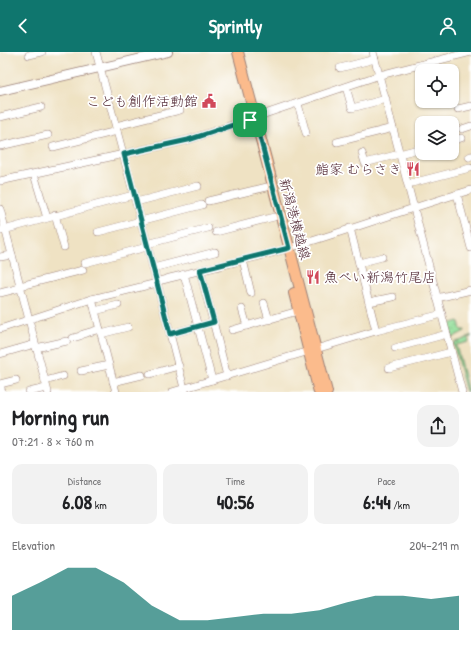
<!DOCTYPE html>
<html lang="en">
<head>
<meta charset="utf-8">
<style>
	:root { --surface:#fff; --page:#f2f2f2; --text:#202124; --muted:#757577; --accent:#0f766e }
	body { margin:0; font-family:"Patrick Hand","Klee One",sans-serif; background:var(--page); color:var(--text); height:100vh; display:flex; flex-direction:column; font-size:15px; white-space:nowrap }
	* { box-sizing:border-box; margin:0 }
	p { font-size:13px; color:var(--muted) }
	.icon { flex:none; width:22px; height:22px; fill:none; stroke:currentColor; stroke-width:2; stroke-linecap:round; stroke-linejoin:round }
	.map { position:relative; height:340px; overflow:hidden }
	.sheet { display:flex; flex-direction:column; background:var(--surface); flex:1 }
	.sheet>* { flex:none }
	.fabs { position:absolute; left:415px; top:12px; display:grid; gap:8px }
	.fabs a { display:grid; place-items:center; width:44px; height:44px; border-radius:8px; background:var(--surface); box-shadow:0 1px 3px #0004; font-size:20px }
	.pin { position:absolute; display:grid; place-items:center; width:34px; height:34px; color:#fff; margin:-17px; border-radius:8px; box-shadow:0 2px 6px #0006 }
	.round { display:grid; place-items:center; flex:none; width:42px; height:42px; border-radius:12px; background:var(--page) }
	.head { display:flex; align-items:center; justify-content:space-between; height:68px; padding:0 12px }
	h1 { font-size:22px; font-weight:800; line-height:30px }
	.figures { display:grid; grid-template-columns:repeat(3,1fr); gap:6px; height:68px; padding:4px 12px }
	.figures div { display:grid; align-content:center; border-radius:10px; background:var(--page); text-align:center }
	.figures b { font-size:20px; font-weight:800 }
	.figures small { font-size:11px; font-weight:400 }
	.figures p { font-size:11px }
	.chart { height:112px; padding:8px 12px }
	.chart p { display:flex; justify-content:space-between }
	.chart svg { width:100%; height:72px; margin-top:4px; fill:var(--accent); opacity:.7 }
	header { display:flex; justify-content:space-between; align-items:center; height:52px; padding:0 12px; background:var(--accent); color:#fff; font-size:18px; font-weight:800 }
	.map>svg:first-child { display:block }
</style>
</head>
<body>
<header><svg class="icon" aria-label="back" viewBox="0 0 24 24"><path d="M15 5l-7 7 7 7"/></svg>Sprintly<svg class="icon" aria-label="person" viewBox="0 0 24 24"><circle cx="12" cy="8" r="4"/><path d="M4 21q1-7 8-7t8 7"/></svg></header>
<div class="map">
<svg width="471" height="340" viewBox="0 0 471 340">
	<defs>
		<pattern id="green-dots" width="8" height="8" patternUnits="userSpaceOnUse"><rect width="8" height="8" fill="#94df9b"/><path d="M2 2h.1M6 6h.1" fill="none" stroke="#81bf86" stroke-width="1.8" stroke-linecap="round"/></pattern>
	</defs>
	<rect width="100%" height="100%" fill="#fff"/>
	<filter id="ink" filterUnits="userSpaceOnUse"><feTurbulence type="fractalNoise" baseFrequency=".025" numOctaves="2"/><feDisplacementMap in="SourceGraphic" scale="8" xChannelSelector="R" yChannelSelector="G"/><feConvolveMatrix kernelMatrix="1 2 1 2 8 2 1 2 1" color-interpolation-filters="sRGB"/></filter>
	<filter id="wash" filterUnits="userSpaceOnUse"><feTurbulence type="fractalNoise" baseFrequency=".012" numOctaves="4" result="noise"/><feDisplacementMap in="SourceGraphic" scale="16" xChannelSelector="R" yChannelSelector="G"/><feGaussianBlur stdDeviation="0.9" result="paint"/><feColorMatrix in="noise" values="0 0 0 0 0 0 0 0 0 0 0 0 0 0 0 0 0 1.4 0 .05"/><feComposite in="paint" operator="in"/></filter>
	<g filter="url(#wash)">
		<rect width="100%" height="100%" fill="#efe2c3"/>
		<g fill="url(#green-dots)" stroke="#6f7f63">
			<polygon points="459,269 461,278 465,278 465,279 452,286 449,272"/>
			<polygon points="471,283 471,285 468,286 469,290 456,293 468,340 466,340 453,291 465,287"/>
		</g>
	</g>
	<g filter="url(#ink)">
		<g fill="none" stroke-linecap="round" stroke-linejoin="round">
			<defs>
				<g id="minor">
					<polyline points="96,0 147,192 185,340"/>
					<polyline points="373,0 462,340"/>
					<polyline points="29,3 42,0"/>
					<polyline points="428,11 430,19"/>
					<polyline points="340,16 375,7"/>
					<polyline points="346,35 352,56 386,47"/>
					<polyline points="298,52 306,81"/>
					<polyline points="458,57 471,54"/>
					<polyline points="0,65 41,55"/>
					<polyline points="116,74 180,58"/>
					<polyline points="462,77 471,74"/>
					<polyline points="452,89 461,86"/>
					<polyline points="337,90 393,76"/>
					<polyline points="0,94 48,83"/>
					<polyline points="53,95 117,79"/>
					<polyline points="362,101 365,111 422,96"/>
					<polyline points="469,105 471,104"/>
					<polyline points="34,122 47,166"/>
					<polyline points="0,129 188,88 380,23 471,0"/>
					<polyline points="408,132 470,116"/>
					<polyline points="457,142 471,196"/>
					<polyline points="208,149 267,135"/>
					<polyline points="136,150 198,134"/>
					<polyline points="0,157 48,340"/>
					<polyline points="55,163 64,195"/>
					<polyline points="350,176 376,279"/>
					<polyline points="0,179 133,143"/>
					<polyline points="98,180 202,153"/>
					<polyline points="216,180 274,165"/>
					<polyline points="147,192 208,176"/>
					<polyline points="0,205 12,203"/>
					<polyline points="243,208 251,241"/>
					<polyline points="85,211 147,195"/>
					<polyline points="359,211 382,205"/>
					<polyline points="153,216 215,200"/>
					<polyline points="200,218 227,324"/>
					<polyline points="184,222 212,328"/>
					<polyline points="364,230 387,224"/>
					<polyline points="20,234 83,218"/>
					<polyline points="0,241 20,236"/>
					<polyline points="437,246 471,238"/>
					<polyline points="92,247 116,340"/>
					<polyline points="369,250 393,245"/>
					<polyline points="264,251 269,268"/>
					<polyline points="242,257 247,274"/>
					<polyline points="95,259 118,253"/>
					<path d="M0 277 92 247 157 231 159 229C202 217 246 209 289 196 350 178 410 156 471 138"/>
					<polyline points="232,278 298,259"/>
					<polyline points="101,282 128,275"/>
					<polyline points="170,282 214,270"/>
					<polyline points="73,286 80,284 83,282 100,277"/>
					<polyline points="36,296 67,289"/>
					<polyline points="395,296 447,282"/>
					<polyline points="0,302 35,292"/>
					<polyline points="389,316 451,300"/>
					<polyline points="81,319 109,313"/>
					<polyline points="150,322 179,314"/>
					<polyline points="45,329 63,324"/>
					<polyline points="113,330 142,323"/>
					<polyline points="2,340 0,332 16,328"/>
					<polyline points="29,340 46,336"/>
					<polyline points="172,340 376,279 442,262"/>
				</g>
				<polyline id="tertiary" points="0,39 168,0"/>
				<g id="primary">
					<polyline points="238,0 327,340"/>
					<polyline points="294,241 319,340"/>
				</g>
			</defs>
			<use href="#minor" stroke="#9c8077" stroke-width="8"/>
			<use href="#tertiary" stroke="#9c8077" stroke-width="10"/>
			<use href="#primary" stroke="#9c8077" stroke-width="12"/>
			<use href="#minor" stroke="#fff" stroke-width="7"/>
			<use href="#tertiary" stroke="#fff" stroke-width="8"/>
			<use href="#primary" stroke="#fbbb8c" stroke-width="10"/>
		</g>
	</g>
	<g fill="none" stroke-linecap="round" stroke-linejoin="round" filter="url(#ink)">
		<defs>
			<polygon id="route" points="255,66 289,196 200,218 214,270 170,282 124,102 188,88"/>
		</defs>
		<use href="#route" stroke="#fff" stroke-width="8"/>
		<use href="#route" stroke="#0f766e" stroke-width="5"/>
	</g>
	<defs>
		<symbol id="civic-bare" viewBox="-9 -9 18 18"><path d="M-.6-6.5H3V-4.5H.6V-3L4-1V1h2V6H-6V1h2V-1L-.6-3ZM-1.2 2.5V6h2.4V2.5Z" fill="#d1495b" stroke="#fff" stroke-width="2.5" paint-order="stroke"/></symbol>
		<symbol id="restaurant-bare" viewBox="-9 -9 18 18"><path d="M-5-6h1v4h1v-4h1v4h1v-4h1v5L-1.5 .5V6h-2V.5L-5-1ZM5-6V6H3V1.5H1.5Q1.5-4 5-6Z" fill="#d1495b" stroke="#fff" stroke-width="2.5" paint-order="stroke"/></symbol>
	</defs>
	<g fill-rule="evenodd">
		<use href="#civic-bare" x="199" y="39" width="20" height="20"/>
		<use href="#restaurant-bare" x="403" y="107" width="20" height="20"/>
		<use href="#restaurant-bare" x="303" y="215" width="20" height="20"/>
	</g>
	<g text-anchor="middle" stroke-width="3.5" stroke-linejoin="round" paint-order="stroke">
		<g font-size="14" fill="#4a1f2b" stroke="#fff" text-anchor="end">
			<text x="198" y="54">こども創作活動館</text>
			<text x="402" y="122">鮨家 むらさき</text>
			<text x="324" y="230" text-anchor="start">魚べい新潟竹尾店</text>
		</g>
		<g font-size="14" fill="#4a1f2b" stroke="#fff">
			<text transform="translate(295 167) rotate(75)" y="5">新潟港横越線</text>
		</g>
	</g>
</svg>
<div class="fabs">
<a><svg class="icon" aria-label="locate" viewBox="0 0 24 24"><circle cx="12" cy="12" r="6"/><path d="M12 2v4M12 18v4M2 12h4M18 12h4"/></svg></a>
<a><svg class="icon" aria-label="layers" viewBox="0 0 24 24"><path d="M12 4l9 5-9 5-9-5zM3 14l9 5 9-5"/></svg></a>
</div>
<div class="pin" style="left:250px;top:68px;background:#1e9e55"><svg class="icon" aria-label="arrive" viewBox="0 0 24 24"><path d="M6 21V4h12l-3 4 3 4H6"/></svg></div>
</div>
<section class="sheet">
<div class="head"><div><h1>Morning run</h1><p>07:21 · 8 × 760 m</p></div><a class="round"><svg class="icon" aria-label="share" viewBox="0 0 24 24"><path d="M12 15V3M7 8l5-5 5 5M5 13v7h14v-7"/></svg></a></div>
<div class="figures">
<div><p>Distance</p><b>6.08<small> km</small></b></div>
<div><p>Time</p><b>40:56</b></div>
<div><p>Pace</p><b>6:44<small> /km</small></b></div>
</div>
<div class="chart"><p><span>Elevation</span>204–219 m</p>
<svg viewBox="0 0 160 44" preserveAspectRatio="none"><path d="M0 44V23L10 15L20 6L30 6L40 15L50 29L60 38L70 38L80 36L90 34L100 34L110 32L120 27L130 23L140 23L150 25L160 23V44z"/></svg>
</div>
</section>
</body>
</html>
